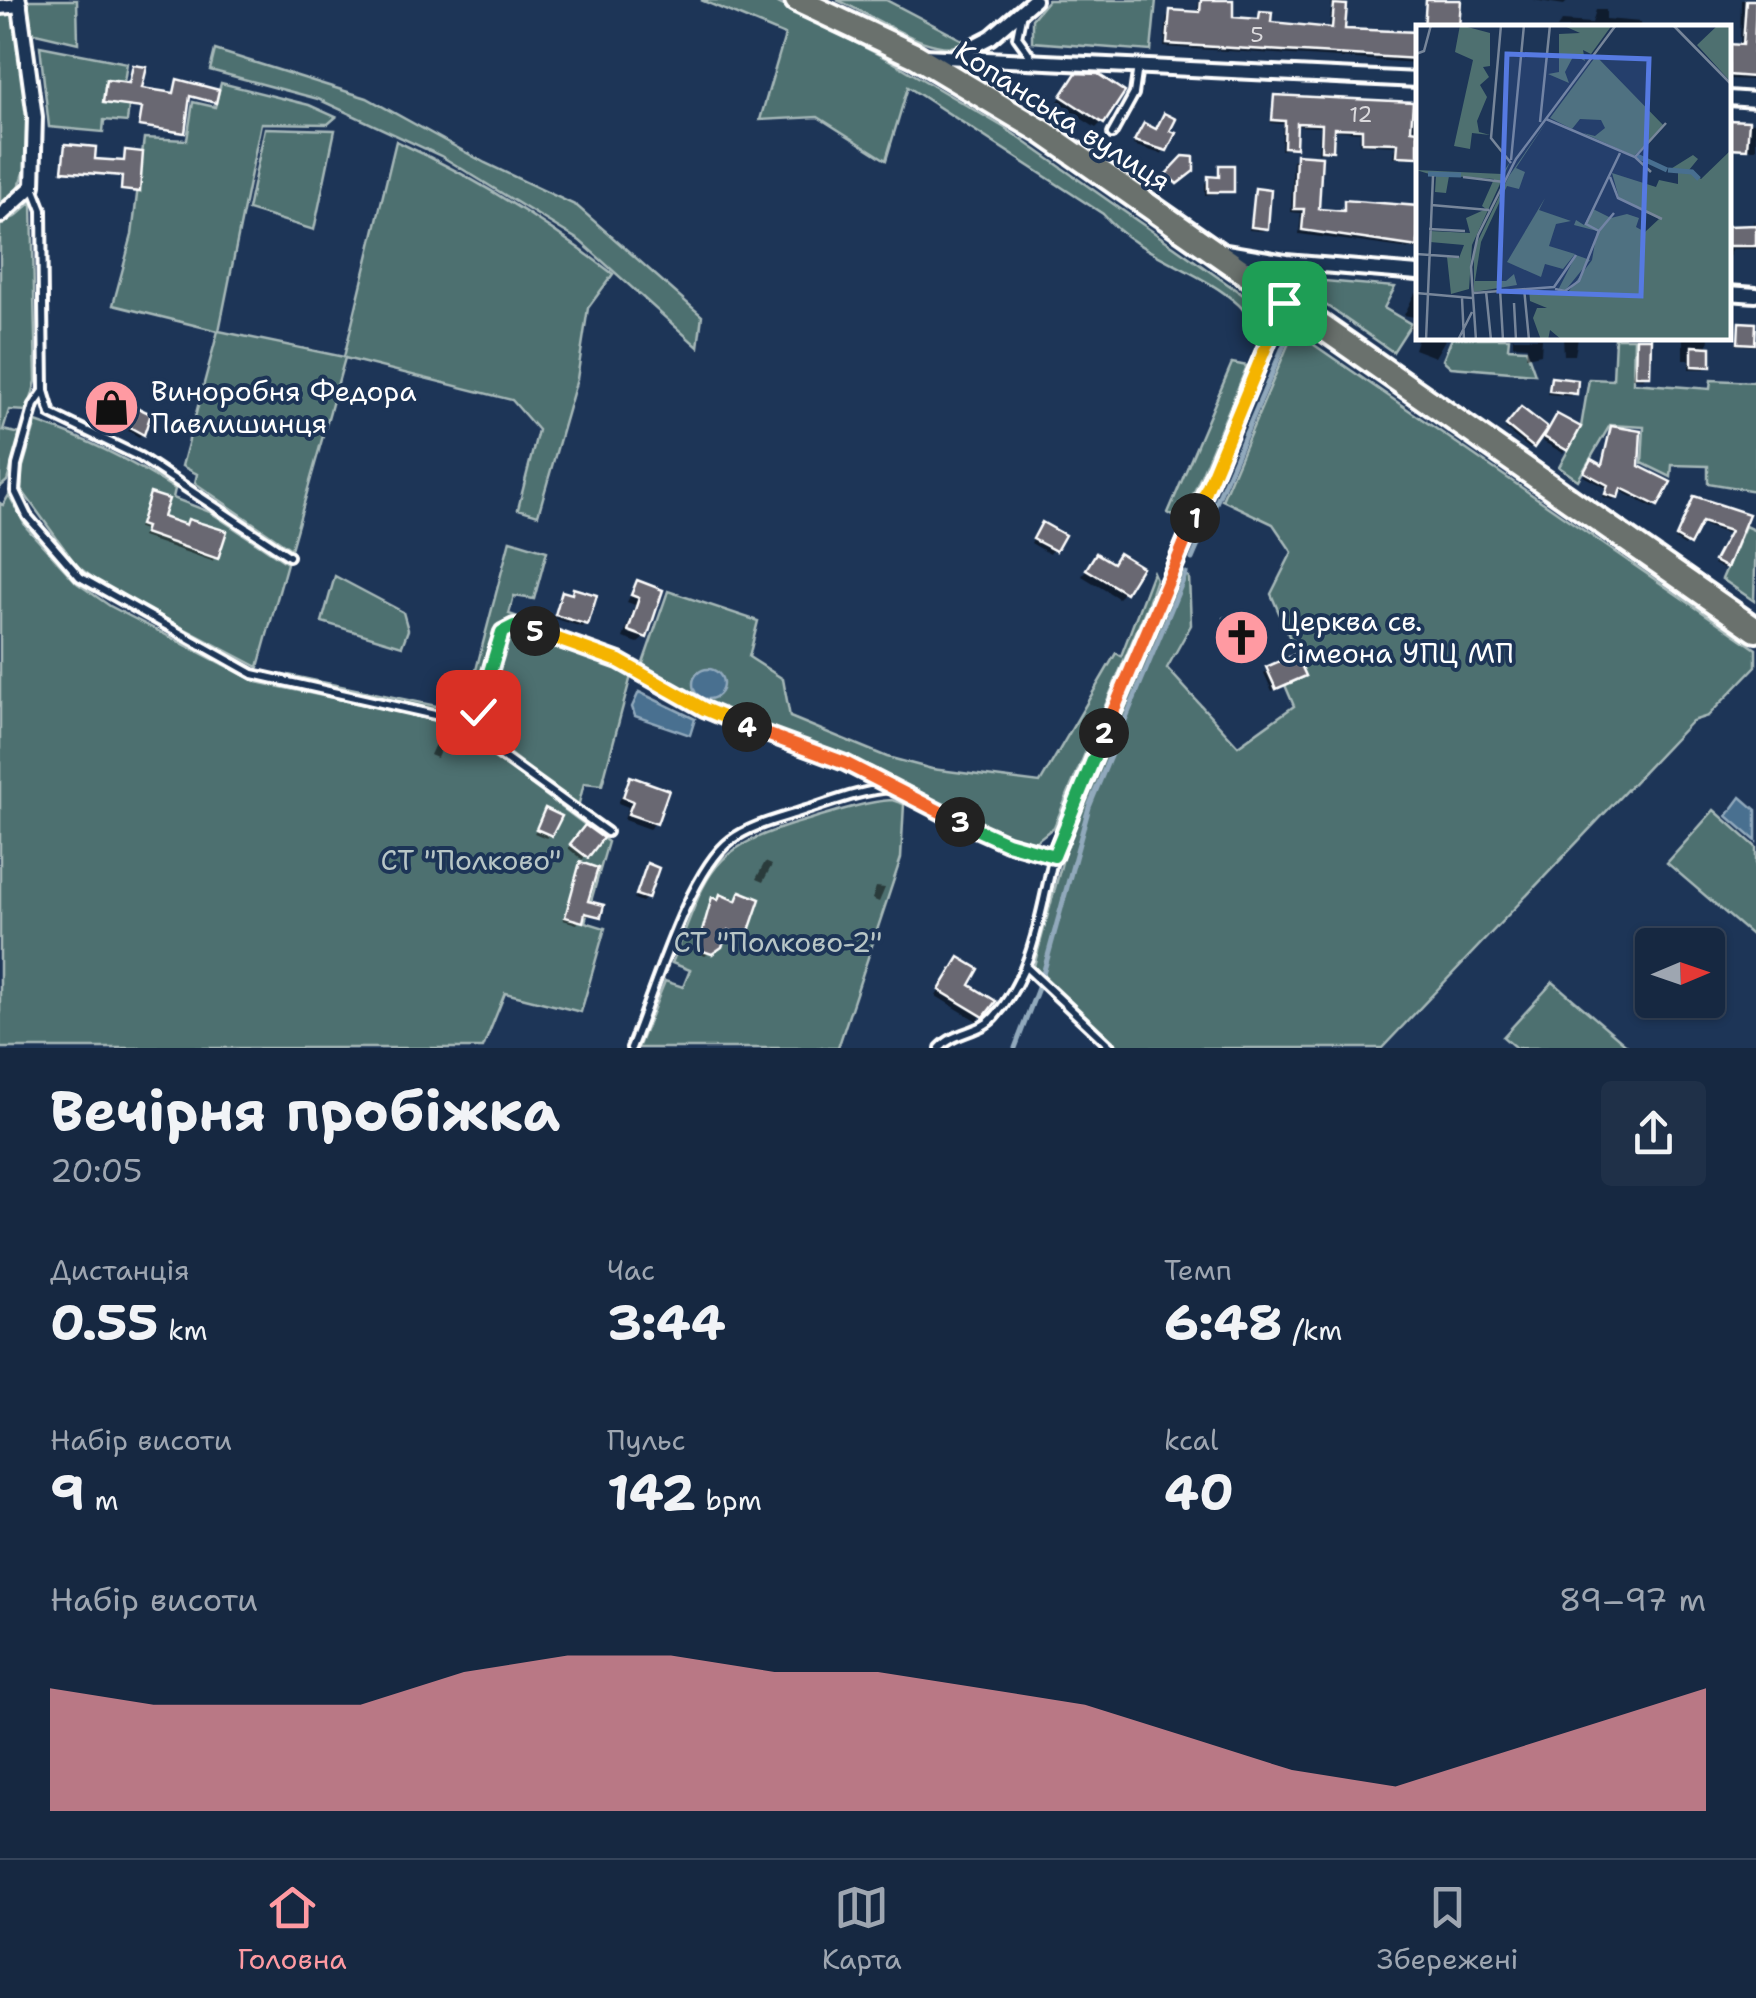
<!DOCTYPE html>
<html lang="uk">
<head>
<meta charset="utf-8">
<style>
	:root { --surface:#162841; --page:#1f3048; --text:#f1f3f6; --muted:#9ea6b1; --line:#35445a; --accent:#ff9aa2 }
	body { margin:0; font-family:"Shantell Sans",sans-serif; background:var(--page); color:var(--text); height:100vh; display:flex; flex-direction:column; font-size:38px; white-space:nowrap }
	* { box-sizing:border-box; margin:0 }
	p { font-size:32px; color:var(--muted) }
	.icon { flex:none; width:55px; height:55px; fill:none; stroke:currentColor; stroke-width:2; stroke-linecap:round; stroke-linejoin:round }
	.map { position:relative; height:1048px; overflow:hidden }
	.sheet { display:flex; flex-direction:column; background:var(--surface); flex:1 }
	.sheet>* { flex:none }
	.needle { width:65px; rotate:88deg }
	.fabs { position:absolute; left:1635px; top:928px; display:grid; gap:20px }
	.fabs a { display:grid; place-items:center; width:90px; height:90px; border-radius:10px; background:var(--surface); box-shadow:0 2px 8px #0004,0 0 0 2px var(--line); font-size:50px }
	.pin { position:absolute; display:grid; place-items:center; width:85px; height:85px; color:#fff; margin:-42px; border-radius:20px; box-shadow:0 5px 15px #0006 }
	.km { position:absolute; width:50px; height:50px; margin:-25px; border-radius:50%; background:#222; color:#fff; font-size:28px; line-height:50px; text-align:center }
	.round { display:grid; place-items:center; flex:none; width:105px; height:105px; border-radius:10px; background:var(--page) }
	.overview { display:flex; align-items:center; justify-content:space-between; height:170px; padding:0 50px }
	h1 { font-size:55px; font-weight:700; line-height:75px }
	.figures { display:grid; grid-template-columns:repeat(3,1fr); gap:15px; height:170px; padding:10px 50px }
	.figures div { display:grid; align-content:center }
	.figures b { font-size:50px; font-weight:700 }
	.figures small { font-size:28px; font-weight:400 }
	.figures p { font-size:28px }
	.chart { height:280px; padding:20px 50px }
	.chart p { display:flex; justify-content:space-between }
	.chart svg { width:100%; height:180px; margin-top:10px; fill:var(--accent); opacity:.7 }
	.menu { display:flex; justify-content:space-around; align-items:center; height:140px; border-top:2px solid var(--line); background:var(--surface); font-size:28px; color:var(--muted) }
	.menu a { display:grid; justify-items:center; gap:5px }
	.menu .active { color:var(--accent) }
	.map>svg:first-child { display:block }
</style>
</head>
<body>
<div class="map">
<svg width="1756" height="1048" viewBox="0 0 1756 1048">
	<rect width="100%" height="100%" fill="#1d3557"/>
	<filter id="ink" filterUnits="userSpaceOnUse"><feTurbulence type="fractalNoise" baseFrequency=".01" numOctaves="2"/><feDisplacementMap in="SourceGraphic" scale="20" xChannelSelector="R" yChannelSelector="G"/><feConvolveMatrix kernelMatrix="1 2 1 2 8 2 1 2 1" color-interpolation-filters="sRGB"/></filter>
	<g filter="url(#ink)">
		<g fill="#4e7070" stroke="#a6b8b8" stroke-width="2.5">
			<polygon points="26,0 77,0 78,43 31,32"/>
			<path d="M701 0H772L891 61 1005 128 1269 313 1259 337C1246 327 1250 315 1239 305 1199 268 1139 257 1103 214L908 87 886 160 818 117 760 120 785 35Z"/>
			<path d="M837 0H886L966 42C937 62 868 12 837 0Z"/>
			<polygon points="1048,0 1156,0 1151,51 1032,42 1032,19"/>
			<path d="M14 12C21 62 51 177 0 207V14Z"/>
			<polygon points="40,46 127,63 124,82 106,80 103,102 129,106 127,122 104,120 103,132 49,127"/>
			<polygon points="215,50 367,98 485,163 577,206 702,316 698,347 580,241 441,156 318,99 210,70"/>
			<path d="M221 83 309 105 336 117 328 124 261 123 219 331 344 357 396 141C473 176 547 223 613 274L588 308 577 379 538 515 518 509 538 430 512 400 345 358 291 549 195 483 197 474 182 466 218 331 113 305 132 235 144 138 187 140 193 102 215 107Z"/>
			<polygon points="265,128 335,130 314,230 248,210"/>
			<polygon points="32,202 36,381 28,411 9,410 3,430 21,434 7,481 0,487 0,223 15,217"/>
			<polygon points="1301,279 1395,287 1384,308 1411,324 1393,352 1297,285"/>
			<polygon points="1294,331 1756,649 1756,666 1708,716 1692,721 1382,1048 1117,1048 1057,994 1034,966 1071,829 1180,572 1189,577 1191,625 1167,668 1238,746 1294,706 1285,685 1306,676 1271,594 1292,552 1273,524 1222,500"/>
			<polygon points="1452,338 1509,338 1508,348 1526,349 1535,374 1451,367 1443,360"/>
			<polygon points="1615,338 1634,338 1633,383 1710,389 1711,380 1756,382 1756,491 1708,483 1708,466 1672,465 1671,477 1642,463 1644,427 1610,425 1578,480 1559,467 1581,427 1589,379 1613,380"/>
			<polygon points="1232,363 1247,366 1182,521 1168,513"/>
			<path d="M36 422C87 439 130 460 175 489L173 498 210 512 287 563 258 667 107 588 77 566 21 489 22 470Z"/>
			<polygon points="9,495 26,527 77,583 110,606 257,682 465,726 489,753 608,842 585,922 605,928 581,1012 505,993 483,1048 0,1048 0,503 3,505"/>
			<polygon points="1745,526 1756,531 1754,601 1722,579"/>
			<polygon points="510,540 547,551 534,599 514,596 509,614 527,620 504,626 496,634 471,716 463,719 288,675 465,712"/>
			<polygon points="1153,572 1156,579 1147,606 1054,827 1035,842 998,832 834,752 733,715 642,666 668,591 758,621 749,657 783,679 790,717 887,757 932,769 1040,783 1116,653 1121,656"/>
			<polygon points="335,576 403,612 408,630 402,646 322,622"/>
			<polygon points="510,633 525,634 632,672 602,785 584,783 578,807 492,740 481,724 501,643"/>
			<path d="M892 800 904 804 901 858 838 1048H638L665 981 683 987 690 970 672 963C710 870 705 849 808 820 835 812 863 802 892 800Z"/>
			<polygon points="1714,810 1756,847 1756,939 1667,863"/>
			<polygon points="1553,982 1630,1048 1516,1048 1503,1037"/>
		</g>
		<g fill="#486f90" stroke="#91a9bc" stroke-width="2.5">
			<circle cx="708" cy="684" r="15"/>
			<polygon points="639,692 695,719 690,735 635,716 632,707"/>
			<polygon points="1741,797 1756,810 1756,841 1727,816"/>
		</g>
		<g fill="#0007">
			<polygon points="1199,0 1231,0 1231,19 1256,21 1260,14 1269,24 1329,30 1332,0 1345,0 1342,32 1418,35 1418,63 1164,47 1167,17 1171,12 1197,14"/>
			<polygon points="1534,0 1569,0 1564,5"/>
			<polygon points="1741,0 1756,0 1756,80 1728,79 1728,47 1740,48"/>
			<polygon points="1427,1 1456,28 1421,28"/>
			<polygon points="1596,10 1606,10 1606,19 1641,22 1641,28 1557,28 1562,21 1592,23"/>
			<polygon points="177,83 214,101 188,96 182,133 139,127 142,109 103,103 139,90 174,95"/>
			<polygon points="1070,83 1102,122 1096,128 1057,103"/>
			<polygon points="1275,97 1418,105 1418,158 1394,158 1395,146 1359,144 1360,132 1331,130 1330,150 1318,153 1320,127 1295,126 1293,147 1281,150 1283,124 1270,123"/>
			<polygon points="1164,116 1165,150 1161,154 1133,145 1140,130 1155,132"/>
			<polygon points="1728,122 1756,123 1756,149 1728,149"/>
			<polygon points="1297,156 1316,212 1341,213 1345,203 1418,208 1418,250 1299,234 1301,213 1291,212 1293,160"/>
			<polygon points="1220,168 1231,191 1205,195 1205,183 1216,179"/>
			<polygon points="1256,191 1265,228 1262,231 1249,230"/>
			<polygon points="1754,220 1756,249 1731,249 1728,264 1728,228 1751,228"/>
			<polygon points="1415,293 1418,294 1418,333 1409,329 1414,317 1404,315"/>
			<polygon points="1740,325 1756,325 1756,346 1736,345"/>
			<polygon points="1418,337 1418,338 1446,338 1435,357 1414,349"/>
			<polygon points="1513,338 1542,338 1541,354 1526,357 1527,346 1513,345"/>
			<polygon points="1563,338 1578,338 1575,355 1564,355"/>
			<polygon points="1637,338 1647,375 1643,379 1632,378"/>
			<polygon points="1683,338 1709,338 1705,369 1689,369 1689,360 1683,360"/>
			<polygon points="1552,379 1574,393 1570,396 1547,394"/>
			<polygon points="100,397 148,416 142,434 139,437 92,410"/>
			<polygon points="1521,410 1547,431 1566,449 1563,453 1542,441 1544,430 1530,449 1505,429"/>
			<polygon points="1612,429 1656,505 1653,508 1618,490 1613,500 1603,497 1606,488 1583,476 1589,465 1600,467"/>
			<polygon points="151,496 160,519 183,527 188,522 216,557 212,561 142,537 144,530 138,528"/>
			<polygon points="1692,502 1746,515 1723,569 1713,564 1729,534 1698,524 1685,546 1675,540"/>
			<polygon points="1039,529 1061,536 1050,554 1031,543"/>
			<polygon points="1120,556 1124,592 1118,598 1082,576 1091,562 1112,565"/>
			<polygon points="637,583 645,637 638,643 623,638 635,605 627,602"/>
			<polygon points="574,591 586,623 582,627 553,618 559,597"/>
			<polygon points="1268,669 1303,676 1272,691 1264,673"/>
			<polygon points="435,744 442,746 437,758 430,755"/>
			<polygon points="631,779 655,823 649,829 624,820 628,807 618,803"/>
			<polygon points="546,811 550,835 546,838 534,833"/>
			<polygon points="585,828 600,839 582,860 568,848"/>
			<polygon points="765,862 772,865 763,882 756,879"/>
			<polygon points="581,865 585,902 598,916 582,916 577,924 563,920"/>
			<polygon points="647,866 646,898 642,902 634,899"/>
			<polygon points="876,887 885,888 879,902 872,899"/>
			<polygon points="712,900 756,901 744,936 725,932 720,946 705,956 696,952"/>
			<polygon points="954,966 982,1015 977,1021 936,996"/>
		</g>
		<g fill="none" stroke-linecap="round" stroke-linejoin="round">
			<g stroke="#91a9bc" stroke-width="5">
				<polyline points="1192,559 1289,333"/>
				<polyline points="1043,974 1089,807 1186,573"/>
				<polyline points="1015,1048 1038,988"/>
			</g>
		</g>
		<g fill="#696772" stroke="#fff" stroke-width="2.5">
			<polygon points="1201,0 1233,0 1233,17 1259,19 1260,11 1272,12 1271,22 1332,28 1334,4 1347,5 1345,29 1418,32 1418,59 1167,44 1170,10 1200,12"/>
			<polygon points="1426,0 1461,0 1459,28 1424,28"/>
			<polygon points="1746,0 1756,0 1753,77 1728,75 1728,44 1743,45"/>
			<polygon points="133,65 147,67 142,88 174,93 177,79 219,90 216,103 190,96 185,133 139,126 142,108 103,103 106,80 129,83"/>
			<polygon points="1076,73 1098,74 1125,92 1104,124 1061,96"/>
			<polygon points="1274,95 1413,102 1411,130 1418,131 1418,157 1397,156 1398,143 1362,142 1362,129 1334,128 1333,151 1321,150 1322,124 1297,123 1296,148 1284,147 1285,121 1272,120"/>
			<polygon points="1164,113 1176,119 1170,131 1176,133 1167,151 1134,141 1144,123 1156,129"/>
			<polygon points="1728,120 1749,121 1747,149 1728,148"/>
			<polygon points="65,144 96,147 95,159 124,161 125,150 143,152 140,192 121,190 122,176 62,171"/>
			<polygon points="1296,154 1322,156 1319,209 1344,211 1344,200 1418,206 1418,247 1302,230 1304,209 1294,209"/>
			<polygon points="1183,156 1194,157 1194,171 1177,184 1166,174"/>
			<polygon points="1219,165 1234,165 1234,192 1208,192 1208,176 1219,177"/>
			<polygon points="1255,188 1271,190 1268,229 1251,227"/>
			<polygon points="1756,225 1756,246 1728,246 1728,226"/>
			<polygon points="1739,322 1756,323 1755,344 1738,343"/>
			<polygon points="1636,338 1651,338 1650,376 1635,376"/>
			<polygon points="1692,346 1711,347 1711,367 1692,366"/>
			<polygon points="1551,377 1578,380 1577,394 1549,391"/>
			<polygon points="102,391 151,414 144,435 93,407"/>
			<polygon points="1521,407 1548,428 1534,448 1506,425"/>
			<polygon points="1557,414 1581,427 1568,451 1544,437"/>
			<polygon points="1611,426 1641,431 1639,466 1671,482 1658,506 1621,488 1618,498 1605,494 1608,485 1584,472 1591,459 1602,465"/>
			<polygon points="150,493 169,499 163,517 186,525 188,519 227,531 218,559 144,533 146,527 140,525"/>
			<polygon points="1694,496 1749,514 1727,568 1714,561 1730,531 1702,522 1690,545 1676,537"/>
			<polygon points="1042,522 1065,535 1056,551 1033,539"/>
			<polygon points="1096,553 1113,563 1119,553 1142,567 1126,593 1086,569"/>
			<polygon points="637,580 663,590 647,638 628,631 639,598 631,595"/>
			<polygon points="573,588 597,595 588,625 555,615 562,591 572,594"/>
			<polygon points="1240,614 1256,644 1249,646 1252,654 1237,659 1226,637 1230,636 1224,618"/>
			<polygon points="1296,654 1306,676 1276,689 1266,667"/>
			<polygon points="630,776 669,790 657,824 628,814 633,801 623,797"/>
			<polygon points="545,808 562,816 552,836 536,829"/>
			<polygon points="585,825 603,838 588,858 570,844"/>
			<polygon points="580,862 598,868 588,901 604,905 601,917 585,913 583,922 565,917"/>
			<polygon points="647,863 659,868 648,899 636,895"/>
			<polygon points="740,891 760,899 747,937 728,930 722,947 712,954 697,949 712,897 718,900 720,894 736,901"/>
			<polygon points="959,957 979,969 970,985 996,1001 984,1017 939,990"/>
		</g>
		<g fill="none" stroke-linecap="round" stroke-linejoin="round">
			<defs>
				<g id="lane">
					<polyline points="1021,17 1017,37 1032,58"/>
					<polyline points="1112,134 1134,94 1138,66"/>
					<polyline points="33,187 42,210 44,391 51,414 140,457 289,556"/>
					<polyline points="44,391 34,405 17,465 15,491 27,516 80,577 253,674 470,723 485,744 607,832"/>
					<path d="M470 723C491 697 483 652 507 628L522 627 619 661 716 714 845 763 978 831 1054 856C1040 912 1034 973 994 1017 980 1033 955 1031 940 1048"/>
					<polyline points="1027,968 1112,1048"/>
					<path d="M631 1048C653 995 688 872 731 840 751 825 779 819 803 811 832 802 861 790 892 788"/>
				</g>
				<g id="street">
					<polyline points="0,7 20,5"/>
					<polyline points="960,53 991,37 1034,0"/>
					<polyline points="924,56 1418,80"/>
					<polyline points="1728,98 1756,100"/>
					<polyline points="0,216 33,186 35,117 19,0"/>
					<polyline points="1221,251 1286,262 1418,273"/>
					<polyline points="1728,293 1756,295"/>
					<polyline points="1054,856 1284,303"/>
				</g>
				<polyline id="highway" points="797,0 916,56 1043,132 1756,630"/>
			</defs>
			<use href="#lane" stroke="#fff" stroke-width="14"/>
			<use href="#street" stroke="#fff" stroke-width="20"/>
			<use href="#highway" stroke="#fff" stroke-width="30"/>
			<use href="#lane" stroke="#1d3557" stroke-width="6"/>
			<use href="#street" stroke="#1d3557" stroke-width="12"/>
			<use href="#highway" stroke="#6a716d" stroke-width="22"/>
		</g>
	</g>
	<g fill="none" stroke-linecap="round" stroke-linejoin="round" filter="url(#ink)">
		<defs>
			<polyline id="split-1" points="1195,518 1284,303"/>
			<polyline id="split-2" points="1104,733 1195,518"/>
			<polyline id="split-3" points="960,822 1007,843 1054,856 1104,733"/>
			<polyline id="split-4" points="747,727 845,763 960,822"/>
			<polyline id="split-5" points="535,631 619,661 704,709 747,727"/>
			<polyline id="split-6" points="478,712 502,632 514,626 535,631"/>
		</defs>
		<use href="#split-1" stroke="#fff" stroke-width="20"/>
		<use href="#split-2" stroke="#fff" stroke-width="20"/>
		<use href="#split-3" stroke="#fff" stroke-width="20"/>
		<use href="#split-4" stroke="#fff" stroke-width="20"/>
		<use href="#split-5" stroke="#fff" stroke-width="20"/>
		<use href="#split-6" stroke="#fff" stroke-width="20"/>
		<use href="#split-1" stroke="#f5b400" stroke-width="12"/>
		<use href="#split-2" stroke="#f0652b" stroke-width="12"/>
		<use href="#split-3" stroke="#22a559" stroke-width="12"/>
		<use href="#split-4" stroke="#f0652b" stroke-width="12"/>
		<use href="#split-5" stroke="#f5b400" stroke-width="12"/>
		<use href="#split-6" stroke="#22a559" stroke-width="12"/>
	</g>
	<defs>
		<symbol id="shop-disc" viewBox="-11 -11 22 22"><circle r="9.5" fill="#ff9aa2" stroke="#1d3557"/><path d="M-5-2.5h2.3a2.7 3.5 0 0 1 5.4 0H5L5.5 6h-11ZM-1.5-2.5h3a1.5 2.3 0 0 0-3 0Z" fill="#111"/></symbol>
		<symbol id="church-disc" viewBox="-11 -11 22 22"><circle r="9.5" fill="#ff9aa2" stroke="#1d3557"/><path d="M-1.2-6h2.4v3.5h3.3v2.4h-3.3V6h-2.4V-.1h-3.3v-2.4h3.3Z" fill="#111"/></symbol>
	</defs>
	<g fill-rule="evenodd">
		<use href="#shop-disc" x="80" y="376" width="63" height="63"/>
		<use href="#church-disc" x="1210" y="606" width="63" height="63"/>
	</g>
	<g text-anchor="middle" stroke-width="8" stroke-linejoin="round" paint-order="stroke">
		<g font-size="22" fill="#dad9dc">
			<text x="1257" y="42">5</text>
			<text x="1361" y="122">12</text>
		</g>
		<g font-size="28" fill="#fff" stroke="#1d3557">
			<text transform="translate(1063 116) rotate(33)" y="10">Копанська вулиця</text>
		</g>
		<g font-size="28" fill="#fff" stroke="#1d3557" text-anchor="start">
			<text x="151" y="401">Виноробня Федора<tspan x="151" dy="32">Павлишинця</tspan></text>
			<text x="1280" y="631">Церква св.<tspan x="1280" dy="32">Сімеона УПЦ МП</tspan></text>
		</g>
		<g font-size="28" fill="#b8c6c6" stroke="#1d3557">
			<text x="471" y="870">СТ "Полково"</text>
			<text x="778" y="952">СТ "Полково-2"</text>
		</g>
	</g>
	<g transform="translate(1416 25)">
		<rect width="315" height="315" fill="#1d3557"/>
		<path d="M44 0 74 8V41L67 42 73 52 64 60 71 72 61 96 63 107 74 110 56 108 54 124 38 121 57 35 39 27ZM146 0H196L175 29 167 25 169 36 158 30 149 47 153 58 132 49 143 47V9L164 8ZM302 0H315L313 55 281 20ZM180 31 248 101 218 131 167 108 179 111 189 103 185 95 164 94 156 104 134 93ZM131 96 100 143 109 147 103 164 91 161 65 217 59 256H90L98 249 101 260 58 267V224L93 151ZM315 125V315H146L134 305 132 315H125L117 293 121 283H131L114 276 113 265 141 267 160 230 174 235 148 267 150 270 176 235 181 206 158 200 160 195 168 200 177 184 195 193 211 189 223 193 220 202 229 207 243 194 203 173 196 148 240 162 243 155 262 159V148L253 145 277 130 282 134 273 145 285 154ZM94 137 56 220 53 264 35 269 31 232 43 233 48 220 14 217V206L54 208 50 193 70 184 66 181 78 154 33 151 30 168 19 167 20 151 0 145 86 149ZM129 173 123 185 155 196 140 199 133 221 159 229 147 244 129 239 125 252 91 237Z" fill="#4e7070"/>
		<path fill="none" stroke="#486f90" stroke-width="5" d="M221 131 251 145M252 145 276 147 283 154M12 149 45 150"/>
		<path fill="none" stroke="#77869a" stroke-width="2.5" d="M85 0 75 113 95 138M257 0 315 59M0 29 8 26 15 0M130 94 219 132 235 147M124 97 134 0M219 132 250 98M95 135 108 0M47 152 88 157M194 152 202 173 246 194M15 180 73 185M13 204 49 206M183 206 170 199 204 128M0 229 43 232M108 263 113 315M84 264 87 315M139 264 149 266 163 256 183 206 198 188M70 266 75 315M0 268 56 273M58 268 138 262 160 230M46 273 48 315M98 278 100 315M10 315 17 151M42 315 56 287M60 315 55 242 62 210 100 134 200 0"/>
		<path fill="#567ae2" fill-opacity="0.15" stroke="#567ae2" stroke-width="5" d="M91 29 233 34 225 271 83 266Z"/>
		<rect width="315" height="315" fill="none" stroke="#fff" stroke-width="5"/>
	</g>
</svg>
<div class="fabs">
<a><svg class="needle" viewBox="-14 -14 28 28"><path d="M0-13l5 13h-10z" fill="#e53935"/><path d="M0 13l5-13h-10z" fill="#9ea6b1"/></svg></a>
</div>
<div class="pin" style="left:1284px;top:303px;background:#1e9e55"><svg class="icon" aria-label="arrive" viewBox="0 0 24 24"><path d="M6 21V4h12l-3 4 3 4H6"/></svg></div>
<div class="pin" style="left:478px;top:712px;background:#d93025"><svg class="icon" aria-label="check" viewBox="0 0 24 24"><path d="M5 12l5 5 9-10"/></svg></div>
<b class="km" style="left:1195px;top:518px">1</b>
<b class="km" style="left:1104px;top:733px">2</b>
<b class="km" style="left:960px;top:822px">3</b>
<b class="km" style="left:747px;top:727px">4</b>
<b class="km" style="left:535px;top:631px">5</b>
</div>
<section class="sheet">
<div class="overview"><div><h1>Вечірня пробіжка</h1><p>20:05</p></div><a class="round"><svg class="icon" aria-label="share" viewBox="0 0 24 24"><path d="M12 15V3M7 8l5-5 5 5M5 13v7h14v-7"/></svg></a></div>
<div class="figures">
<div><p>Дистанція</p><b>0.55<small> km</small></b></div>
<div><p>Час</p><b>3:44</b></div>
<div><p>Темп</p><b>6:48<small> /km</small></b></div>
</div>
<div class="figures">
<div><p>Набір висоти</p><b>9<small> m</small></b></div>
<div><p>Пульс</p><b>142<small> bpm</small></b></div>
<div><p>kcal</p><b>40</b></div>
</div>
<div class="chart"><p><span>Набір висоти</span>89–97 m</p>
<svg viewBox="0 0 160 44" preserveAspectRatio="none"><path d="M0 44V14L10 18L20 18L30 18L40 10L50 6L60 6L70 10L80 10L90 14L100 18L110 26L120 34L130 38L140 30L150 22L160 14V44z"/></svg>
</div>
</section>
<nav class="menu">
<a class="active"><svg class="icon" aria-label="home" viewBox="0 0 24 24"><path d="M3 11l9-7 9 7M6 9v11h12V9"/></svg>Головна</a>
<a><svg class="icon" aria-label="map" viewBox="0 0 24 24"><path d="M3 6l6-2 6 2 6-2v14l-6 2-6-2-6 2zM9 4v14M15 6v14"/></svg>Карта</a>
<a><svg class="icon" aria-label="saved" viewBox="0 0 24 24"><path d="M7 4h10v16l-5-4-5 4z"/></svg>Збережені</a>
</nav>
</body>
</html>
